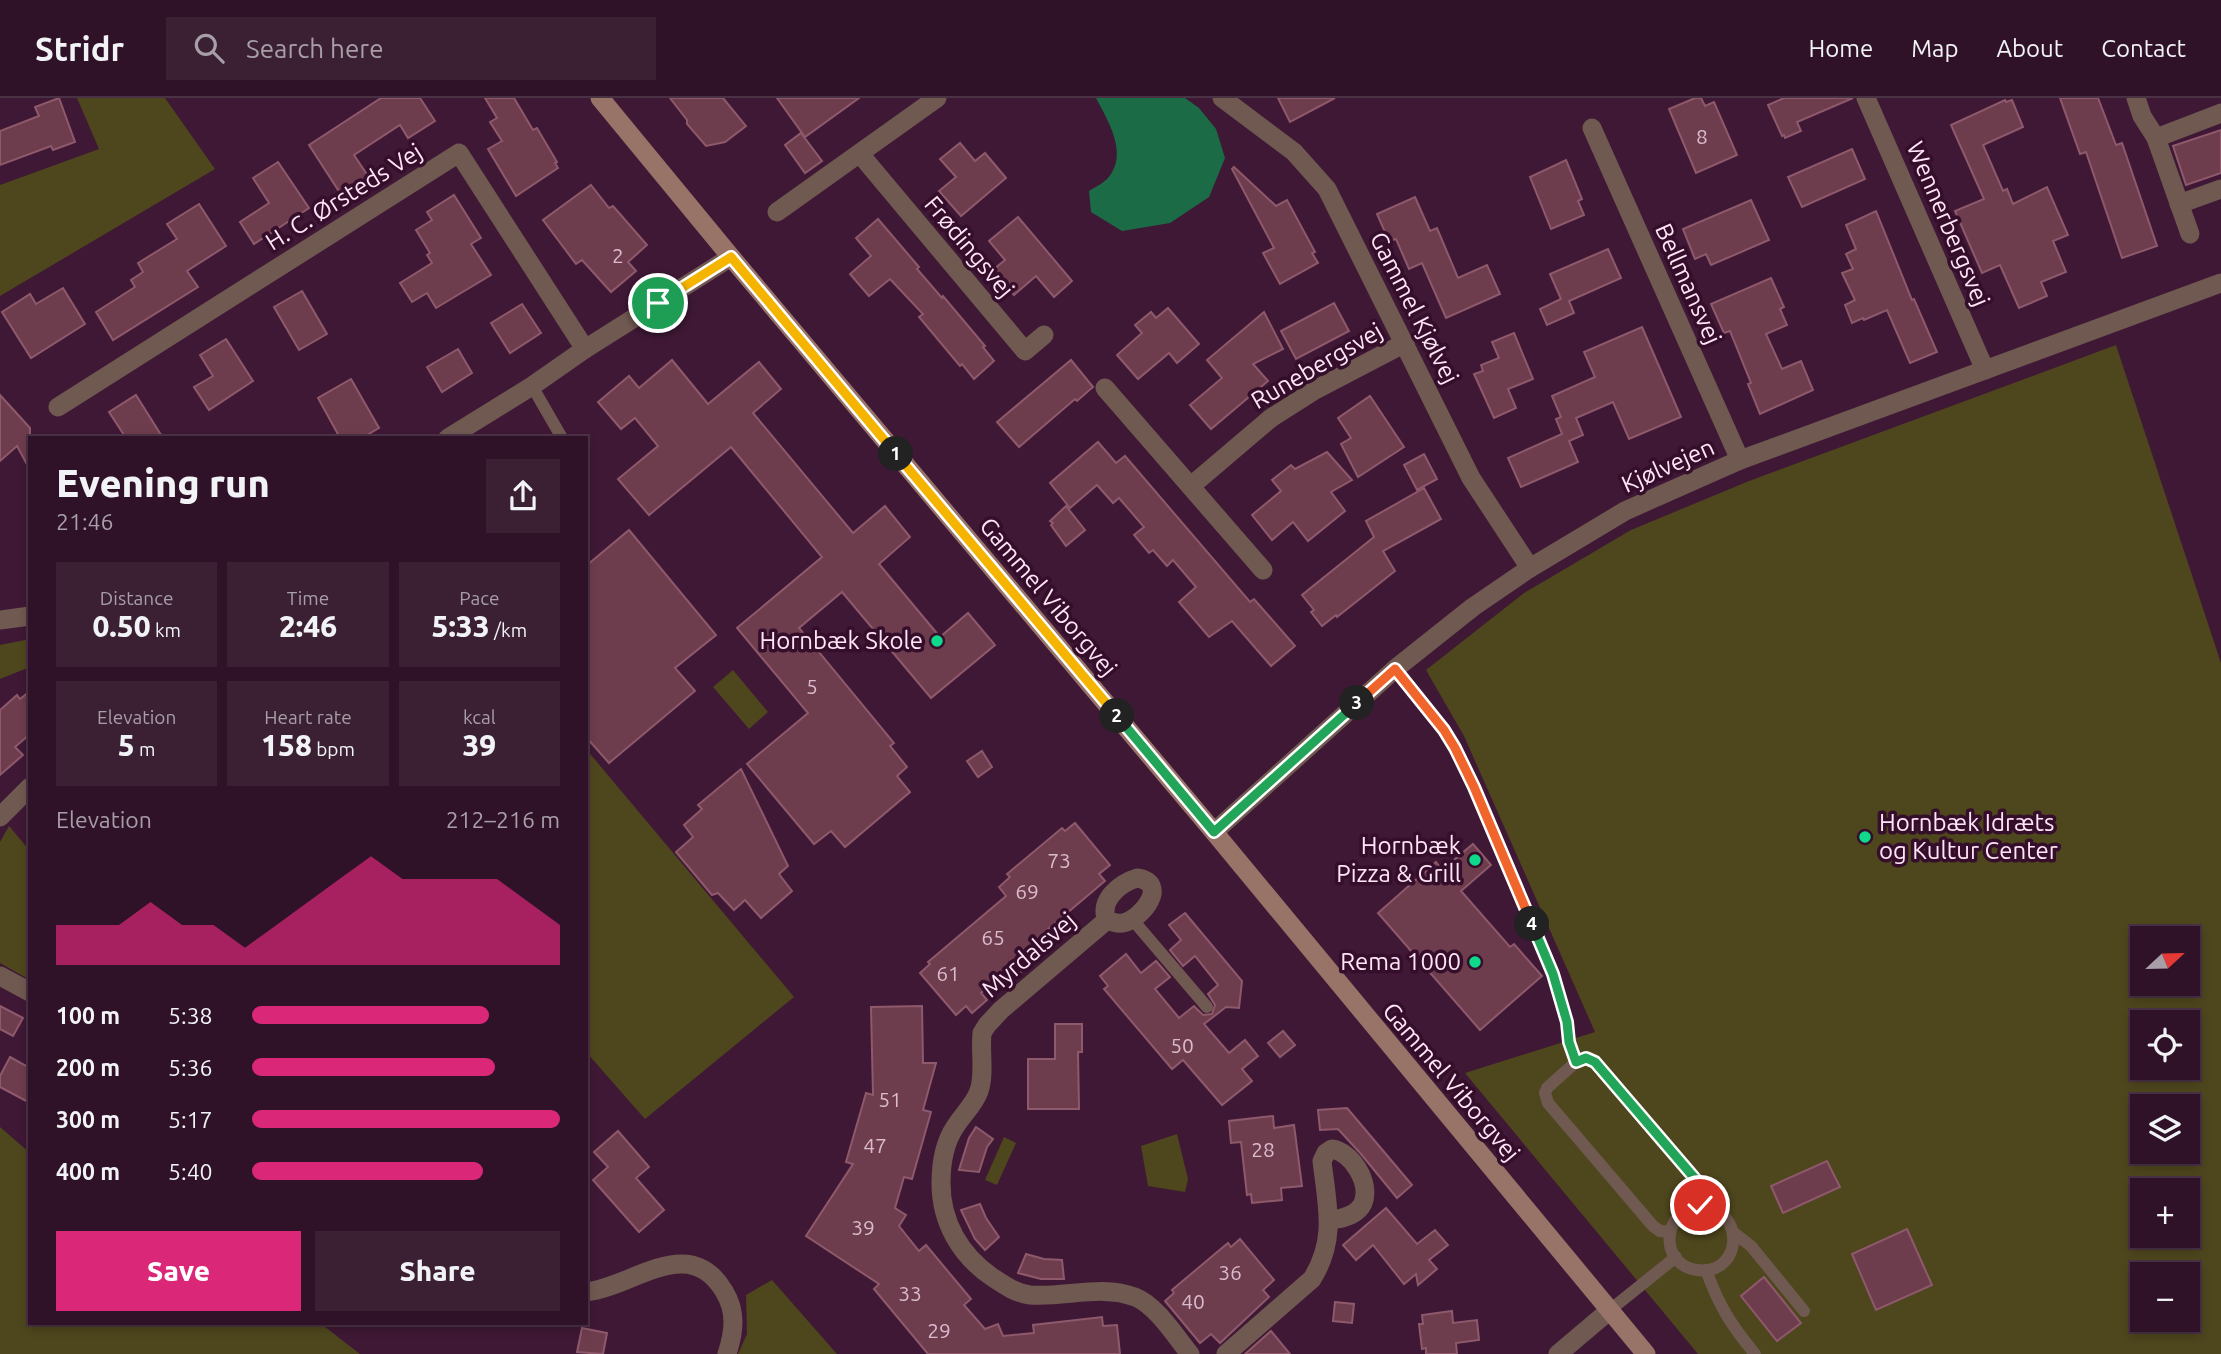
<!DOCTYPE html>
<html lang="en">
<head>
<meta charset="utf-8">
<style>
	:root { --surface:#2f1228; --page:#3b2034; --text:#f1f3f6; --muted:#a79ea8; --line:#4a3245; --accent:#db2777 }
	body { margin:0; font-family:Ubuntu,sans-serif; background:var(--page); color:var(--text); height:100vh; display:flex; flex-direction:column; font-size:26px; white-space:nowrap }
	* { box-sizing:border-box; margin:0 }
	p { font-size:23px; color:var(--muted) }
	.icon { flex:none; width:38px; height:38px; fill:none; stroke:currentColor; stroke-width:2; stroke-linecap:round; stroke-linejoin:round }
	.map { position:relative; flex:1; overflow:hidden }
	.sheet { position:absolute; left:28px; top:338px; width:560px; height:889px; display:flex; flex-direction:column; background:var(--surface); border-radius:0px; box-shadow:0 4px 10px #0003,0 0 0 2px var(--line) }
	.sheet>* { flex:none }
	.needle { width:46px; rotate:68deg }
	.controls { position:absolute; left:2130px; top:828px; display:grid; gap:14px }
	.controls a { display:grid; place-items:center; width:70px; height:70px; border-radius:0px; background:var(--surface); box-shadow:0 4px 10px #0003,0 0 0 2px var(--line); font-size:35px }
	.pin { position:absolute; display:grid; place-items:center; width:60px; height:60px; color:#fff; margin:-30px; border:4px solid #fff; border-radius:50%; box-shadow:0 2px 7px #0007 }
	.km { position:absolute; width:35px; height:35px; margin:-18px; border-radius:50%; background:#222; color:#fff; font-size:19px; line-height:35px; text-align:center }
	.round { display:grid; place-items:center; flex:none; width:74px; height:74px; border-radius:0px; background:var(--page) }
	.summary { display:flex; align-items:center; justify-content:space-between; height:119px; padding:0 28px }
	h1 { font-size:38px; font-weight:800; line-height:52px }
	.figures { display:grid; grid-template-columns:repeat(3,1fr); gap:10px; height:119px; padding:7px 28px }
	.figures div { display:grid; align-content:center; border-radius:0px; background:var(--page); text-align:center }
	.figures b { font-size:30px; font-weight:800 }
	.figures small { font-size:19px; font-weight:400 }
	.figures p { font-size:19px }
	.chart { height:196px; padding:14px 28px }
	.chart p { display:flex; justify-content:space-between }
	.chart svg { width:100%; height:126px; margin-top:7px; fill:var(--accent); opacity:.7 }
	.primary-button { display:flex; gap:14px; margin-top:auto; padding:14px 28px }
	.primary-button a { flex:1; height:80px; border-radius:0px; background:var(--accent); color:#fff; font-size:28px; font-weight:800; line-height:80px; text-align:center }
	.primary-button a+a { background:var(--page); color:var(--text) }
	ul { padding:0 28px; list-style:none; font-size:23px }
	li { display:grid; grid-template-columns:112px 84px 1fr; align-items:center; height:52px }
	li i { height:18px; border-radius:9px; background:var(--accent) }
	header { display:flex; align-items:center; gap:42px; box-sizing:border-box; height:98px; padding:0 35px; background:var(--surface); border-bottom:2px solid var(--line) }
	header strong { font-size:33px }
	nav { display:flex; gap:38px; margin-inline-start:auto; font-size:24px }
	.search { width:490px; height:63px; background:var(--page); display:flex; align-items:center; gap:18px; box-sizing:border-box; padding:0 24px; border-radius:0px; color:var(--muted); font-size:26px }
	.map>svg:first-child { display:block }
</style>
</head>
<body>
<header>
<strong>Stridr</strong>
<div class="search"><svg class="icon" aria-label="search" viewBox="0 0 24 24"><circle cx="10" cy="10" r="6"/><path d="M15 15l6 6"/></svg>Search here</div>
<nav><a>Home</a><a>Map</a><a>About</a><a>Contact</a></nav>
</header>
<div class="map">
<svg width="2221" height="1256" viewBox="0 0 2221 1256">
	<rect width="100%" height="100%" fill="#3f1835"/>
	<g fill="#4e461d" fill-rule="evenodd">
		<polygon points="77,0 165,0 215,71 0,198 0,87 99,51"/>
		<path d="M2116 247 2221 565V1256H1698L1465 975 1595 934 1464 638 1426 572 1524 495 1631 432 1749 383ZM2142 840H2188V886H2142ZM2142 924H2188V970H2142ZM2142 1008H2188V1054H2142ZM2142 1092H2188V1138H2142ZM2142 1176H2188V1222H2142Z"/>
		<polygon points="30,541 30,569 0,581 0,547"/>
		<polygon points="733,572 768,614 749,631 713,589"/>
		<polygon points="586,651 794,899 645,1021 586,954"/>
		<polygon points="9,728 30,753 30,882 0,865 0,744"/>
		<polygon points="0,1029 30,1055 30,1225 320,1225 360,1256 0,1256"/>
		<polygon points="1177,1036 1188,1081 1185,1094 1148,1088 1141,1048"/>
		<polygon points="1004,1039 1016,1045 997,1087 985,1082"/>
		<polygon points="772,1182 837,1256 738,1256 747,1236 746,1197"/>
	</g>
	<path fill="#1b6c46" d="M1096 0H1185L1199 10 1216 31 1225 60 1209 99 1170 125 1122 133 1091 114 1089 93C1095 89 1104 85 1108 80 1129 56 1108 23 1096 0Z"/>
	<g fill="#6d3c4d" stroke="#8e596b" stroke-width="2">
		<polygon points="59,0 75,44 53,52 51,48 0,67 0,33 39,18 35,9"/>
		<polygon points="381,0 420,0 435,23 408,40 400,27 354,57 370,81 347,95 340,95 309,47"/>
		<polygon points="485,0 514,0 533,32 537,30 557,64 555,65 558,70 516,98 488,51 502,43 490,24 497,20"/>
		<polygon points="670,0 723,0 746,28 725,44 706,48 687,26 687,22"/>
		<polygon points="777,0 859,0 805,39"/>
		<polygon points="1278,0 1335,0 1290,24"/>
		<polygon points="1695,0 1701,0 1705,8 1714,4 1737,57 1696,75 1669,11"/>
		<polygon points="1784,0 1853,0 1797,24 1801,33 1785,40 1784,37 1782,38 1768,7"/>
		<polygon points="2060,0 2098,0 2116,47 2122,45 2157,148 2122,160 2086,54 2080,56"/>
		<polygon points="2005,2 2006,4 2012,2 2023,29 1983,47 2003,93 2007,91 2013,106 2047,89 2068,137 2053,143 2066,174 2041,184 2047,198 2019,210 2000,167 1982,175 1955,113 1984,101 1951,27"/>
		<polygon points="2221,32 2221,75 2186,87 2173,48"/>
		<polygon points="801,35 822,63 805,75 785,47"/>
		<polygon points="960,45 975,63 985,55 1006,80 961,118 939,93 956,79 940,61"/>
		<polygon points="1852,51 1865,81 1802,109 1788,79"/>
		<polygon points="1566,62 1582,101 1578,103 1584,117 1551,131 1530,79"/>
		<polygon points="278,64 309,110 254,146 240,124 269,105 253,80"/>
		<polygon points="1234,69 1276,108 1287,102 1315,154 1312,155 1318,165 1280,186 1263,155 1274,150 1232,71"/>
		<polygon points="591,87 609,110 613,108 647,147 628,164 636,173 611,194 582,162 576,166 543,122"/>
		<polygon points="454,97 481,140 471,146 491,177 436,210 427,195 412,204 400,185 432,165 427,157 430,155 416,132 432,122 427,114"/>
		<polygon points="1415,99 1430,133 1437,130 1458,180 1487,167 1500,196 1446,220 1422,165 1409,171 1396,141 1389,143 1377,116"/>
		<polygon points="1751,102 1769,142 1711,167 1706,156 1695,161 1683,131"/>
		<polygon points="199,106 226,148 187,173 198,189 113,242 96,214 135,189 131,182 143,174 138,165 177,141 167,126"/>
		<polygon points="1876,113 1912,202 1914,201 1937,254 1910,265 1887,212 1864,222 1863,220 1852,225 1845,207 1855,202 1842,175 1853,171 1846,156 1856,151 1846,127"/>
		<polygon points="1018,119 1072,183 1054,199 1036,178 1014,197 993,172 1005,162 989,143"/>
		<polygon points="878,121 919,169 917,171 942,200 943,198 985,248 983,249 994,263 974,281 962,266 960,268 919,219 923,216 890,181 869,198 850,176 871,158 856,140"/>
		<polygon points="1608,151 1621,180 1569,203 1574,215 1547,227 1540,211 1561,201 1550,176"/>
		<polygon points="1771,180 1784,209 1780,211 1787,227 1766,236 1782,271 1801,263 1813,292 1760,316 1748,286 1751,285 1730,233 1724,235 1711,206"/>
		<polygon points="63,190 85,226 31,260 2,214 30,196 36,206"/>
		<polygon points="302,193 327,236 299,252 274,209"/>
		<polygon points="1334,205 1349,233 1296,261 1281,233"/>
		<polygon points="522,206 541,235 510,255 491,225"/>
		<polygon points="1168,210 1199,246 1177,265 1169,255 1138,281 1117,257 1142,235 1135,227 1151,214 1156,220"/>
		<polygon points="1264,214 1283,251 1253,266 1268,283 1211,331 1190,307 1222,280 1207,262"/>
		<polygon points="1642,229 1681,319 1629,341 1613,304 1576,320 1583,337 1569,343 1578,364 1521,389 1508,360 1562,336 1556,321 1561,319 1552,298 1595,279 1584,254"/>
		<polygon points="1514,235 1533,281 1508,291 1516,310 1494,320 1474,276 1483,273 1481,267 1499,260 1492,244"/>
		<polygon points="226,241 253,283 209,312 194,289 213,278 200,257"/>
		<polygon points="458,251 472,275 442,294 427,269"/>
		<polygon points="672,262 708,306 759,264 781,291 753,315 853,435 885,408 910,439 879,466 940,539 968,515 995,547 931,600 842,494 799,530 894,645 890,648 907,669 897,678 910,694 845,749 831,733 814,746 747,666 808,615 737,530 822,459 731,349 649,417 618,381 658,348 635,320 621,331 598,304 629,278 639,290"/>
		<polygon points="1071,262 1093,289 1077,303 1075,301 1019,349 997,324"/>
		<polygon points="351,281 379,330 362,340 340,340 318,300"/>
		<polygon points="0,297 30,330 30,372 17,348 0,363"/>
		<polygon points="136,297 163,340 126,340 109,314"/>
		<polygon points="1370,298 1404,349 1358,379 1341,346 1351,340 1338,320"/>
		<polygon points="1098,344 1116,365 1125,358 1250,504 1254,501 1295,548 1271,568 1232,523 1209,539 1179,504 1196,489 1173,462 1167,468 1153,452 1149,455 1134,437 1144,429 1119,400 1113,405 1097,387 1070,410 1050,385"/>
		<polygon points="1327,354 1352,382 1331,394 1345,413 1308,443 1293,424 1272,442 1252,417 1281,393 1272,382 1291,367 1295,371"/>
		<polygon points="1424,356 1437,381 1417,392 1404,367"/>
		<polygon points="1424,390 1441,421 1383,453 1395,473 1337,519 1336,517 1322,528 1311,514 1314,512 1302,497 1374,439 1366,423"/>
		<polygon points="1066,408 1085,432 1066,448 1051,427 1053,425 1050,423"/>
		<polygon points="629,432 716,537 675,570 695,593 609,665 586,639 586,468"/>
		<polygon points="30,593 30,636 15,649 23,657 0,677 0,612 17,597 20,601"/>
		<polygon points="982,653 992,669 978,679 967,663"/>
		<polygon points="741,671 788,768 779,776 792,793 761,820 745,802 734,812 718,795 712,797 676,754 693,739 684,727 702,711 698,707"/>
		<polygon points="1075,725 1110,767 1099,776 1105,783 1034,843 1038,848 1027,857 1033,864 1017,877 1012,870 981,895 987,902 972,915 966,908 956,917 920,875 930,866 928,864 1006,798 999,789 1010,779 1007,776 1062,730 1065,733"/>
		<polygon points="1473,746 1491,767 1461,793 1510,849 1514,846 1542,878 1480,932 1378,815 1436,764 1442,772"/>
		<polygon points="1185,815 1242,883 1239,910 1226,909 1204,926 1229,955 1245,942 1258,958 1242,971 1252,983 1222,1007 1183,962 1172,971 1104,891 1108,888 1100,878 1126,856 1141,875 1156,863 1170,879 1155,891 1179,920 1194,908 1203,917 1212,916 1215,907 1208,896 1218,887 1195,858 1183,868 1170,852 1181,842 1169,827"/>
		<polygon points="0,908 23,920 13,938 0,931"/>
		<polygon points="922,908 923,965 936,965 923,1012 931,1014 912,1081 904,1079 895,1110 906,1117 899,1128 919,1153 926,1147 971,1201 964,1207 985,1231 998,1226 1003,1238 1034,1235 1033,1227 1102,1219 1103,1228 1117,1227 1120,1256 928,1256 874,1191 879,1186 806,1138 853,1066 846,1064 866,995 873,997 871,909"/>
		<polygon points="1055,926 1082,926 1082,954 1078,954 1079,1011 1028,1011 1028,961 1055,961"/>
		<polygon points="1283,933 1295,947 1280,959 1268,945"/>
		<polygon points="10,959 30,970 30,1005 0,989 0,978"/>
		<polygon points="1347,1010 1412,1087 1397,1100 1361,1056 1338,1031 1320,1032 1318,1012"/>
		<polygon points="1273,1018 1274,1030 1294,1027 1302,1088 1281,1090 1282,1102 1252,1105 1251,1096 1247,1097 1241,1044 1231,1045 1229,1023"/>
		<polygon points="976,1029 993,1041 987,1049 979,1074 959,1072 969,1040"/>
		<polygon points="618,1033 649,1069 636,1080 664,1112 639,1134 593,1082 608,1069 594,1054"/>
		<polygon points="1827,1063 1840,1089 1783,1115 1771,1088"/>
		<polygon points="980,1106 986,1120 999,1139 985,1152 975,1141 961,1112"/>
		<polygon points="1386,1110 1417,1146 1435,1132 1448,1147 1429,1162 1437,1171 1418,1187 1416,1176 1404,1186 1373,1147 1356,1162 1343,1147"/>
		<polygon points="1907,1131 1932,1187 1876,1212 1852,1156"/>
		<polygon points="1240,1141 1274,1182 1263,1192 1269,1199 1220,1245 1211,1236 1200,1245 1165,1203 1174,1195 1172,1192 1216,1155 1228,1145 1231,1149"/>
		<polygon points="1026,1156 1044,1161 1062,1162 1064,1181 1041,1181 1018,1175"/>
		<polygon points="1764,1179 1801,1225 1777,1243 1741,1198"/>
		<polygon points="1335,1204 1354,1206 1352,1225 1333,1223"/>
		<polygon points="1452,1213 1453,1225 1477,1222 1479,1242 1456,1245 1457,1256 1426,1256 1426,1250 1422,1251 1419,1226 1423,1226 1422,1217"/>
		<polygon points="582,1230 607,1235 603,1256 577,1254"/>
		<polygon points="1271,1233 1290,1256 1245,1256"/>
	</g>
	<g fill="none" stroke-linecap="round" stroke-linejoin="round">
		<g stroke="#705951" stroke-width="12">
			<polyline points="532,288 562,340"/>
			<polyline points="1395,571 1444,632 1463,666 1553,876 1567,924 1569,944 1576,964"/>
			<polyline points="1132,821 1207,909"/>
			<path d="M1670 1134 1660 1133 1653 1128 1548 1005 1545 995 1547 990 1576 964 1586 960 1595 964 1697 1083 1709 1108C1748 1123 1737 1178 1697 1172 1655 1166 1663 1103 1709 1108"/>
			<polyline points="1734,1135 1751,1148 1804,1213"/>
			<path d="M1706 1172C1719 1208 1731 1227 1755 1256"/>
			<polyline points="1610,1212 1676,1159"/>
		</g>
		<g stroke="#705951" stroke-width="19">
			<polyline points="1222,0 1294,54 1327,91 1471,380 1530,470"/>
			<polyline points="1866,0 1985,272"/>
			<polyline points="2136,0 2142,18 2156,40 2221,15"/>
			<polyline points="1592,30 1740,362"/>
			<polyline points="2156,40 2190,136"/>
			<polyline points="860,56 1025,253 1044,237"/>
			<polyline points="2179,106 2221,91"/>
			<polyline points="777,114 937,0"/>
			<polyline points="1105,290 1263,472"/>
			<polyline points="58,309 459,55 585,251"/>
			<polyline points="448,340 532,288 585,251 731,159"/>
			<polyline points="1191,388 1271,320 1315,292 1405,245"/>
			<polyline points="0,522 30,518"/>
			<polyline points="0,719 30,689"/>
			<path d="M1137 780C1170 785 1142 821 1123 825 1118 826 1112 824 1107 822 1098 803 1120 785 1137 780Z"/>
			<path d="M1107 822 1001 912 987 927 982 935C980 954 985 976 979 993 974 1007 963 1016 955 1029 945 1044 941 1066 941 1085 941 1124 960 1157 992 1179 1004 1187 1015 1195 1030 1197 1064 1200 1102 1186 1135 1199 1156 1207 1176 1239 1190 1256"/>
			<polyline points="0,878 30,894"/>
			<path d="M586 1194C633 1189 689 1134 724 1193 737 1214 734 1234 727 1256"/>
			<path d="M1226 1256 1312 1181C1337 1141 1327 1107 1322 1063L1326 1055 1332 1051C1352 1054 1371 1085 1363 1105 1357 1118 1342 1121 1329 1122"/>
			<polyline points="1558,1256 1610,1212"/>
		</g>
		<polyline stroke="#705951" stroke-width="19" points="1214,734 1395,571 1473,509 1530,470 1625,413 1740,362 2221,185"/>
		<polyline stroke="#987368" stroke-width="19" points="600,0 731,159 1214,734 1646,1256"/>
	</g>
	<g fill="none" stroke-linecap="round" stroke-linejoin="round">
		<defs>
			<polyline id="split-1" points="658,205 731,159 896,356"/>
			<polyline id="split-2" points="896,356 1117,618"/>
			<polyline id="split-3" points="1117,618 1214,734 1357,605"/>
			<polyline id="split-4" points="1357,605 1395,571 1444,632 1455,650 1474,689 1532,826"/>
			<polyline id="split-5" points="1532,826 1553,876 1567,924 1569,944 1576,964 1586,960 1595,964 1697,1083 1709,1108 1700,1107"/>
		</defs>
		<use href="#split-1" stroke="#fff" stroke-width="14"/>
		<use href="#split-2" stroke="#fff" stroke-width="14"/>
		<use href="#split-3" stroke="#fff" stroke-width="14"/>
		<use href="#split-4" stroke="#fff" stroke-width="14"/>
		<use href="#split-5" stroke="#fff" stroke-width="14"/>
		<use href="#split-1" stroke="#f5b400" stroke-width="9"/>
		<use href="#split-2" stroke="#f5b400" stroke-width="9"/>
		<use href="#split-3" stroke="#22a559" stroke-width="9"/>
		<use href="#split-4" stroke="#f0652b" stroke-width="9"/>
		<use href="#split-5" stroke="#22a559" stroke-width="9"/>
	</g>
	<g fill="#0fd98a" stroke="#340e2b" stroke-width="2.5">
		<circle cx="937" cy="543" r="7"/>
		<circle cx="1865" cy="739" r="7"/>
		<circle cx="1475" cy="762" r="7"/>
		<circle cx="1475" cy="864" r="7"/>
	</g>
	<g text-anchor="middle" stroke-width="7" stroke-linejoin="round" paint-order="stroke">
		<g font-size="21" fill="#dabbcc">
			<text x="1702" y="46">8</text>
			<text x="618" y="165">2</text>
			<text x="812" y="596">5</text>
			<text x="1059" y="770">73</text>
			<text x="1027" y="801">69</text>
			<text x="993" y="847">65</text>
			<text x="948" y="883">61</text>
			<text x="1182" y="955">50</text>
			<text x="890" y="1009">51</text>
			<text x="875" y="1055">47</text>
			<text x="1263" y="1059">28</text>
			<text x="863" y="1137">39</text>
			<text x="1230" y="1182">36</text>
			<text x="910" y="1203">33</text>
			<text x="1193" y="1211">40</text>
			<text x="939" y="1240">29</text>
		</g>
		<g font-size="24" fill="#ffe5f6" stroke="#340e2b">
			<text transform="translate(344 99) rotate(-32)" y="8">H. C. Ørsteds Vej</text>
			<text transform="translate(1948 126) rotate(67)" y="8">Wennerbergsvej</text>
			<text transform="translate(969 149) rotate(50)" y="8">Frødingsvej</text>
			<text transform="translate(1688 186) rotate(66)" y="8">Bellmansvej</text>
			<text transform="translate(1414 210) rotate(63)" y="8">Gammel Kjølvej</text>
			<text transform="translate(1317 268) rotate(-30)" y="8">Runebergsvej</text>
			<text transform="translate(1668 368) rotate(-24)" y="8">Kjølvejen</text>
			<text transform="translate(1048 499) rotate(50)" y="8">Gammel Viborgvej</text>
			<text transform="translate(1029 857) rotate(-41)" y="8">Myrdalsvej</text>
			<text transform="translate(1451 984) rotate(50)" y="8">Gammel Viborgvej</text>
		</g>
		<g font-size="24" fill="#ffe5f6" stroke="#340e2b" text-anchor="end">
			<text x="923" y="551">Hornbæk Skole</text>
			<text x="1879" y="733" text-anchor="start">Hornbæk Idræts<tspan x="1879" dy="28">og Kultur Center</tspan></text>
			<text x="1461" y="756">Hornbæk<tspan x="1461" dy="28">Pizza &amp; Grill</tspan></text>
			<text x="1461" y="872">Rema 1000</text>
		</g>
	</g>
</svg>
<div class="controls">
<a><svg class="needle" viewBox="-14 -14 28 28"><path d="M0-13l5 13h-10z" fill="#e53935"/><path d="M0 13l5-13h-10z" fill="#a79ea8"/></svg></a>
<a><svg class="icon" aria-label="locate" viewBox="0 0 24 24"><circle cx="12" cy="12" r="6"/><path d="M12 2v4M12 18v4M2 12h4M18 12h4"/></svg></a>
<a><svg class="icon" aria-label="layers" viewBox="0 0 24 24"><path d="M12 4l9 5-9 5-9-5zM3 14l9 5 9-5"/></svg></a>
<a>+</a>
<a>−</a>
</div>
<div class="pin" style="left:658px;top:205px;background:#1e9e55"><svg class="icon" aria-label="arrive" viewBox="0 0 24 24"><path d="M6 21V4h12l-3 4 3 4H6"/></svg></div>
<div class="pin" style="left:1700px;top:1107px;background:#d93025"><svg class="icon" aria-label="check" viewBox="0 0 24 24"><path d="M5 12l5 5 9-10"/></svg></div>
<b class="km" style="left:896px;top:356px">1</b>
<b class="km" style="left:1117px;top:618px">2</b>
<b class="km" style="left:1357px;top:605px">3</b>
<b class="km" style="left:1532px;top:826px">4</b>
<section class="sheet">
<div class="summary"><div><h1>Evening run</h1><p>21:46</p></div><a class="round"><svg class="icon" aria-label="share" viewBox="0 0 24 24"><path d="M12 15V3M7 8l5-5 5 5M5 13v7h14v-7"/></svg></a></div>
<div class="figures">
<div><p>Distance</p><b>0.50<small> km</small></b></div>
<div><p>Time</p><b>2:46</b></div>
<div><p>Pace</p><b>5:33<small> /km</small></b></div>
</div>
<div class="figures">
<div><p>Elevation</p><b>5<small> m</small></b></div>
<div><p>Heart rate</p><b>158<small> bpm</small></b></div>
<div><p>kcal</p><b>39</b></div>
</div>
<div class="chart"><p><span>Elevation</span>212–216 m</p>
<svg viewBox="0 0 160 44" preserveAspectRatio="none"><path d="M0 44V30L10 30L20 30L30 22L40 30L50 30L60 38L70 30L80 22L90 14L100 6L110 14L120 14L130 14L140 14L150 22L160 30V44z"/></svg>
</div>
<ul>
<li><b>100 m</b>5:38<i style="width:77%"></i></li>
<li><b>200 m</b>5:36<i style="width:79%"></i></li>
<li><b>300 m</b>5:17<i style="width:100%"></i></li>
<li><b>400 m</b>5:40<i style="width:75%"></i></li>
</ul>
<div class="primary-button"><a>Save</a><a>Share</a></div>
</section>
</div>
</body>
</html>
